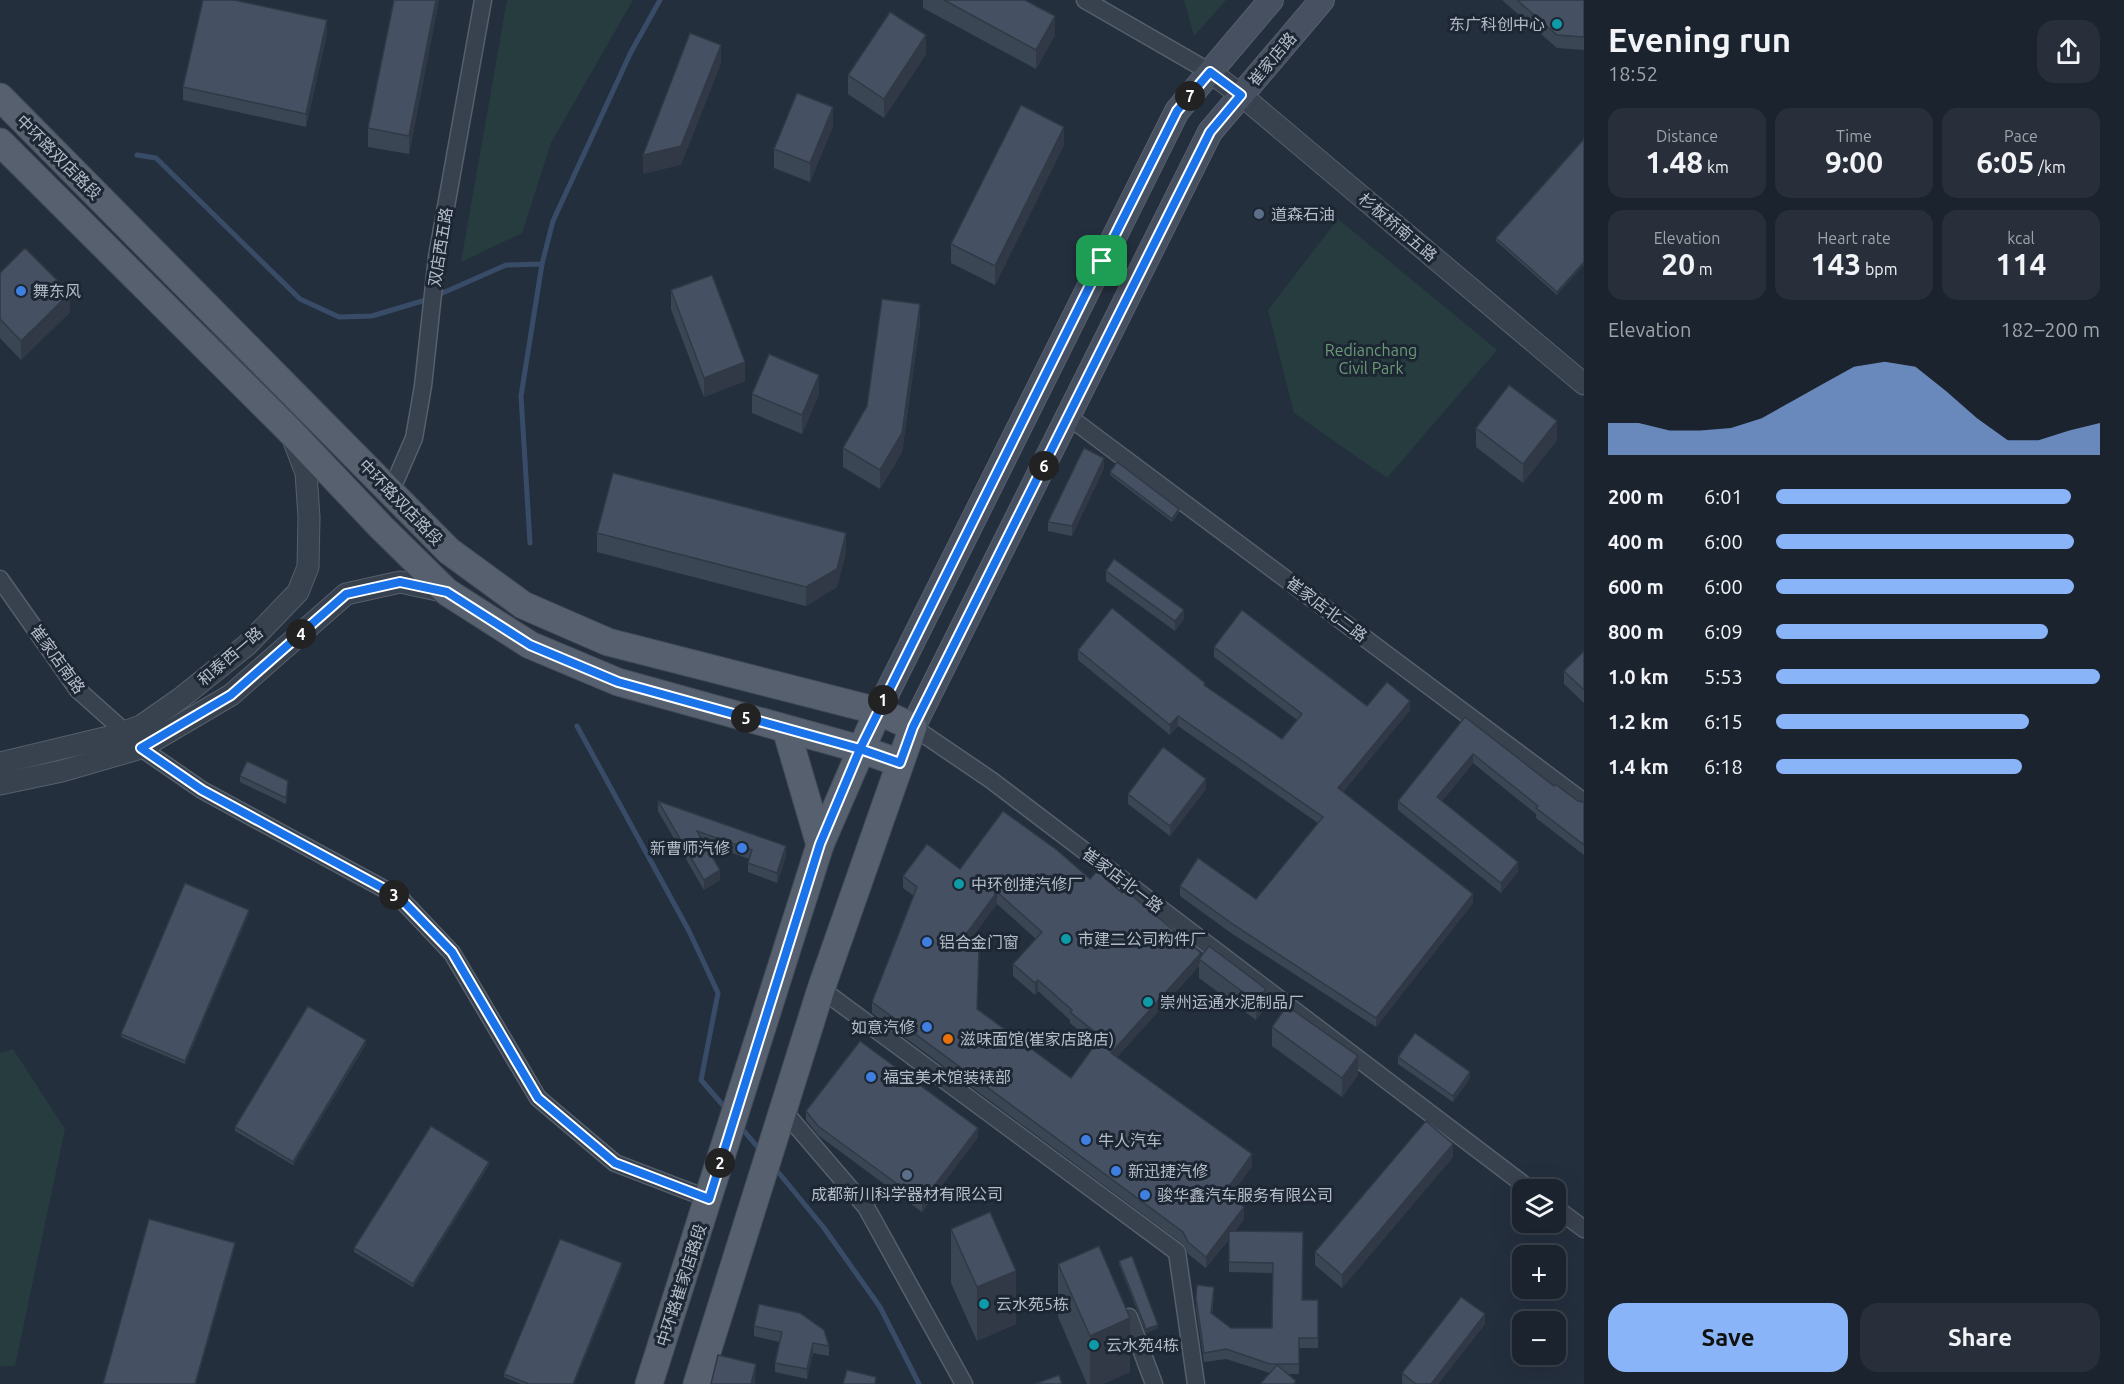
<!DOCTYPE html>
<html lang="en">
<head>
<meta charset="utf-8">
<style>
	:root { --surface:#1b232e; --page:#282f3a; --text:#f1f3f6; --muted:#a0a4aa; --line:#39404a; --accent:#8ab4f8 }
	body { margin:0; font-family:Ubuntu,"Noto Sans SC",sans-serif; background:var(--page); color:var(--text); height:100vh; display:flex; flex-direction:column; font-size:22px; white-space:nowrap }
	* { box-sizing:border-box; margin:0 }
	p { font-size:20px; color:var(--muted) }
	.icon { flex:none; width:33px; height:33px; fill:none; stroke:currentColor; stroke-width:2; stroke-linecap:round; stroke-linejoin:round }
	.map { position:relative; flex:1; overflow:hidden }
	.side { display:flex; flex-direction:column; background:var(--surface); width:540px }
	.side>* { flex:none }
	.tools { position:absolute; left:1512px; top:1179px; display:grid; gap:12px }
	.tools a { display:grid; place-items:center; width:54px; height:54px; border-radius:12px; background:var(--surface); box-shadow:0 6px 24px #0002,0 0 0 2px var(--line); font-size:30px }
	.pin { position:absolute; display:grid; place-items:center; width:51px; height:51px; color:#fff; margin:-26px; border-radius:12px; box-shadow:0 3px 9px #0006 }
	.km { position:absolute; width:30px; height:30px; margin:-15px; border-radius:50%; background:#222; color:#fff; font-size:16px; line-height:30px; text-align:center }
	.round { display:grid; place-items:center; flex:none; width:63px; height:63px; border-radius:18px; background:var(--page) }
	.headline { display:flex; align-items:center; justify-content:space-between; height:102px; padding:0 24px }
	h1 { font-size:33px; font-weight:700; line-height:45px }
	.metrics { display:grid; grid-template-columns:repeat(3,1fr); gap:9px; height:102px; padding:6px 24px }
	.metrics div { display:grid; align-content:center; border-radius:15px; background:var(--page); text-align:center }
	.metrics b { font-size:30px; font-weight:700 }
	.metrics small { font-size:16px; font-weight:400 }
	.metrics p { font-size:16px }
	.chart { height:168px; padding:12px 24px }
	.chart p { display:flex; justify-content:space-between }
	.chart svg { width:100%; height:108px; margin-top:6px; fill:var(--accent); opacity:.7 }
	.action { display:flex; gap:12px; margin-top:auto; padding:12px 24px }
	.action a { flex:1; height:69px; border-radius:18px; background:var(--accent); color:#111; font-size:24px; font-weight:700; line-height:69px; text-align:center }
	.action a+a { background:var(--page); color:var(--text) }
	ul { padding:0 24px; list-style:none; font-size:20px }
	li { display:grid; grid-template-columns:96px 72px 1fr; align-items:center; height:45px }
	li i { height:15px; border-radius:8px; background:var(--accent) }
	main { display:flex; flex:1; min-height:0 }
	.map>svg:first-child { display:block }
</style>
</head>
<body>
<main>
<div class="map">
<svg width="1584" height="1384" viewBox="0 0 1584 1384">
	<rect width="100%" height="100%" fill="#242f3e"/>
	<g fill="#263c3f">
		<polygon points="507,0 633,0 551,143 522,233 461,262"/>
		<polygon points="1184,0 1226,0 1194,36"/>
		<polygon points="1338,219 1497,350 1387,478 1294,413 1268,310"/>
		<polygon points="13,1049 65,1129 15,1366 0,1366 0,1053"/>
	</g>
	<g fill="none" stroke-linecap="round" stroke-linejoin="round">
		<g stroke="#394c67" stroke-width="5">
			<polyline points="137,155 156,158 300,299 339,317 372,316 429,299 506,265 542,264"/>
			<polyline points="530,543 521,396 542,264 553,221 631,52 660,0"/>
			<polyline points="577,726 689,931 718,993 701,1080 728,1111"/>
			<polyline points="739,1125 760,1150"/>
			<polyline points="774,1167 824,1228 880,1307 919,1384"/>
		</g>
		<defs>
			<g id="minor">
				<polyline points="1085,0 1210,72"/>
				<polyline points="1069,417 1584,802"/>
				<polyline points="391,491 414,438 423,386 437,257 483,0"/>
				<polyline points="0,579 78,690 125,732"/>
				<polyline points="913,727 991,780 1531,1190"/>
				<polyline points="141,748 202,790 399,897 452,953 538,1098 615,1163 709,1199"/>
				<polyline points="821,989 1177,1252 1196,1384"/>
				<polyline points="782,1109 866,1207 964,1384"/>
				<polyline points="1556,1208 1584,1229"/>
				<polyline points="1129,1317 1154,1384"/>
			</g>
			<g id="tertiary">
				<polyline points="1210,72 1241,95 1584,384"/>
				<polyline points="0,763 113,736 141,726 181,698 247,645 298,592 308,567 309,517 306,473 293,439"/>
				<polyline points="0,784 62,771 141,748 231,695 346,594 400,582 447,592"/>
			</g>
			<g id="secondary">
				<polyline points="878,711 1177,111 1271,0"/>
				<polyline points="913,727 1210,132 1322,0"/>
			</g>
			<g id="primary">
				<polyline points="0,97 449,551 523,605 608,642 878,711 913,727 821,989 697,1384"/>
				<polyline points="0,142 289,430 381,527 447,592 530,645 618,682 860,749 900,763"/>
				<polyline points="786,729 820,845"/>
				<polyline points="649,1384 820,845 878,711"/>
			</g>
		</defs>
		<use href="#minor" stroke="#565f6c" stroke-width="19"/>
		<use href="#tertiary" stroke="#565f6c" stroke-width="23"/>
		<use href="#secondary" stroke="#565f6c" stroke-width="26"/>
		<use href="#primary" stroke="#414a57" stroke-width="29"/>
		<use href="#minor" stroke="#38414e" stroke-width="16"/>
		<use href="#tertiary" stroke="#38414e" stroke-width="21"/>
		<use href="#secondary" stroke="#465061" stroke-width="24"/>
		<use href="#primary" stroke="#56606e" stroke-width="27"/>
	</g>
	<g fill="#3b4654" fill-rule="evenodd">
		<polygon points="439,0 409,154 368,147 368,128"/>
		<polygon points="923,0 1025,0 1055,35 1036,69 923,8"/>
		<polygon points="1502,0 1584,0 1584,50 1557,48"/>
		<polygon points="327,33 306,127 183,100 183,87"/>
		<polygon points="926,54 884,118 848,94 848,75"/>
		<polygon points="833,126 810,182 774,168 774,149"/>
		<polygon points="1584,139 1557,295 1496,241 1496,238"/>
		<polygon points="1064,145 995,285 951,263 951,244"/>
		<polygon points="0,273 70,312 21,360 0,338"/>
		<polygon points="671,290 745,381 704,397 671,309"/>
		<polygon points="920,323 902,452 880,489 843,467 843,448"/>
		<polygon points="752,394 819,394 802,434 752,413"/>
		<polygon points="1476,428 1557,440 1523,483 1476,447"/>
		<polygon points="1104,468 1072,536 1048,531 1048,522"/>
		<polygon points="1110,472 1179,513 1172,522 1110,475"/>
		<polygon points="597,533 846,552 837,587 806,606 597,552"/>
		<polygon points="1106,571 1184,619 1175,631 1106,581"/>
		<polygon points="1214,647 1367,706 1410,710 1343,792 1473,903 1376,1027 1234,935 1180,896 1180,886 1256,899 1318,823 1178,726 1170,735 1078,660 1078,650 1282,739 1297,720 1214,657"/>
		<polygon points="1584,651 1584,703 1564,684 1564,671"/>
		<polygon points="1465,717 1554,786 1578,801 1584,802 1584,855 1536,818 1536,814 1473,763 1442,801 1518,872 1501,893 1398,810 1398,801"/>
		<polygon points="240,776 288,787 286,804 240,782"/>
		<polygon points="1206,789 1170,836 1128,804 1128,794"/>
		<polygon points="658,801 786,856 777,883 748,872 748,863 749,859 705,843 720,880 704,890 658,811"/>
		<path d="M960 869 1090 879 1122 893 1201 958 1266 1007 1256 1020 1199 978V966L1117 1057 1252 1166 1230 1196 1244 1219 1235 1231 1303 1232V1300H1318V1348H1299V1374H1287L1296 1384 1270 1373 1226 1359 1204 1362 1196 1308V1298L1214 1296 1212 1314 1231 1328H1272L1273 1273 1229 1272V1239L1206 1268 1188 1254 1183 1244 872 1013V1002L914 896 903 888V876ZM997 904 1036 939 1013 964V976L1035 995 1038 991 1070 1020V1023L1095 1044 1071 1078 978 1009 968 942Z"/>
		<polygon points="249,913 185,1064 121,1037 121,1034"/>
		<polygon points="1272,1027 1358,1075 1342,1097 1272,1046"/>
		<polygon points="366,1044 293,1165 235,1131 235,1127"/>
		<polygon points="1398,1057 1470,1078 1453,1102 1398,1064"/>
		<polygon points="806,1111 978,1137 922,1212 818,1135 806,1120"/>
		<polygon points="1453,1157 1342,1288 1315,1265 1315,1252"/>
		<polygon points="489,1165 413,1287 354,1252 354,1248"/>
		<polygon points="951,1229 1016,1324 977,1341 951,1283"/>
		<polygon points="1119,1261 1158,1328 1146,1333 1119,1264"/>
		<polygon points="1058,1264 1130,1372 1103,1384 1087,1384 1058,1317"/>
		<polygon points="622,1267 574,1384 521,1384 504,1377 504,1374"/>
		<polygon points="759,1304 829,1346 829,1356 813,1353 807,1379 775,1372 775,1363 779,1342 754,1336 754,1326"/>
		<polygon points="1485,1324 1438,1384 1403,1384 1402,1383 1402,1373"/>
	</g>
	<g fill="#303945">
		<polygon points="436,0 439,0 409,154 409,136"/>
		<polygon points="1055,16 1055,35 1036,69 1036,50"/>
		<polygon points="327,20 327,33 306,127 306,114"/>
		<polygon points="926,35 926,54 884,118 884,99"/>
		<polygon points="721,45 721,64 681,165 643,174 643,155"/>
		<polygon points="833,107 833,126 810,182 810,163"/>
		<polygon points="1064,127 1064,145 995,285 995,266"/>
		<polygon points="1584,262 1584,265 1557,295 1557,292"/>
		<polygon points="70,293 70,312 21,360 21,341"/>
		<polygon points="920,304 920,323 902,452 880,489 880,470"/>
		<polygon points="745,362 745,381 704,397 704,378"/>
		<polygon points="819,375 819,394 802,434 802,415"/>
		<polygon points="1557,421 1557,440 1523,483 1523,464"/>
		<polygon points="1104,458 1104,468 1072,536 1072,526"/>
		<polygon points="1179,509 1179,513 1172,522 1172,519"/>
		<polygon points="846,533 846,552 837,587 806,606 806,587"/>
		<polygon points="1184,610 1184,619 1175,631 1175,621"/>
		<polygon points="1410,701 1410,710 1338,798 1338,788"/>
		<polygon points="1178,716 1178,726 1170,735 1170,725"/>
		<polygon points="1473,754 1473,763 1437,807 1437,797"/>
		<polygon points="1206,779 1206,789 1170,836 1170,826"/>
		<polygon points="786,846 786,856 777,883 777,873"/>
		<polygon points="1518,862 1518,872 1501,893 1501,883"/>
		<polygon points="720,870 720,880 704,890 704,880"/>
		<polygon points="997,892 997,904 963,950 963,938"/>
		<polygon points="1473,894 1473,903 1376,1027 1376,1018"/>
		<polygon points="249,910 249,913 185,1064 185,1061"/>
		<polygon points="1201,953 1199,966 1111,1064 1111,1053"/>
		<polygon points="1038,980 1038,991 1035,995 1035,983"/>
		<polygon points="1266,989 1266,1007 1256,1020 1256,1002"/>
		<polygon points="366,1040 366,1044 293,1165 293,1162"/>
		<polygon points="1358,1056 1358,1075 1342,1097 1342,1078"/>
		<polygon points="1470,1072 1470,1078 1453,1102 1453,1096"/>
		<polygon points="978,1128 978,1137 922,1212 922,1202"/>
		<polygon points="1453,1144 1453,1157 1342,1288 1342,1275"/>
		<polygon points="1252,1154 1252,1166 1225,1203 1225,1192"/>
		<polygon points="489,1162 489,1165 413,1287 413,1284"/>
		<polygon points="1244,1207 1244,1219 1206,1268 1206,1257"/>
		<polygon points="235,1243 235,1247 196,1384 195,1384"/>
		<polygon points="622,1263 622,1267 574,1384 573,1384"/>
		<polygon points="1016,1271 1016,1324 977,1341 977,1287"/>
		<polygon points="1485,1314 1485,1324 1438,1384 1431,1384"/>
		<polygon points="1130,1318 1130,1372 1103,1384 1090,1384 1090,1336"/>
		<polygon points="1158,1325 1158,1328 1146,1333 1146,1329"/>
		<polygon points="813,1343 813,1353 807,1379 807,1369"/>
		<polygon points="756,1364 755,1384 751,1384"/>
	</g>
	<g fill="#455162" stroke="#303945" stroke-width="1.5" fill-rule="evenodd">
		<polygon points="203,0 234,0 327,20 306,114 183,87"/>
		<polygon points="394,0 436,0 409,136 368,128"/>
		<polygon points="944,0 1025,0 1055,16 1036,50"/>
		<polygon points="1517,0 1584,0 1584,37 1557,35"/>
		<polygon points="890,12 926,35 884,99 848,75"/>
		<polygon points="690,33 721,45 681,146 643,155"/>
		<polygon points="797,93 833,107 810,163 774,149"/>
		<polygon points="1021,105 1064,127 995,266 951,244"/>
		<polygon points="1584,139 1584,262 1557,292 1496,238"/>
		<polygon points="25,248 70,293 21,341 0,319 0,273"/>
		<polygon points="712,275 745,362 704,378 671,290"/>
		<polygon points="882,299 920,304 902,433 880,470 843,448 867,406"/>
		<polygon points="769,354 819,375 802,415 752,394"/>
		<polygon points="1509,385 1557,421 1523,464 1476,428"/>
		<polygon points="1084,448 1104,458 1072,526 1048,522"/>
		<polygon points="1117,462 1179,509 1172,519 1110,472"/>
		<polygon points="613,473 846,533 837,569 806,587 597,533"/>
		<polygon points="1114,559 1184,610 1175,621 1106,571"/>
		<polygon points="1112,608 1205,683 1204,685 1282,739 1302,714 1214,647 1242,610 1367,706 1387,682 1410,701 1338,788 1473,894 1376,1018 1234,925 1180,886 1198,858 1256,899 1323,817 1178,716 1170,725 1078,650"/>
		<polygon points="1584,651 1584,690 1564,671"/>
		<polygon points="1465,717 1554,786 1555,784 1578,801 1584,802 1584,845 1536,808 1538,806 1473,754 1437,797 1518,862 1501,883 1398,801"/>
		<polygon points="1163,747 1206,779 1170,826 1128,794"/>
		<polygon points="247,761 288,781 286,798 240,776"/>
		<polygon points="658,801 786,846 777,873 748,863 752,850 697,831 720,870 704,880"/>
		<path d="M1003 811 1057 850 1090 879 1097 871 1122 893 1125 890 1201 953 1111 1053 1252 1154 1225 1192 1244 1207 1206 1257 1188 1242 1183 1232 872 1002 917 887 903 876 927 844 960 869ZM997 892 1042 932 1013 964 1035 983 1038 980 1072 1010 1070 1012 1101 1037 1071 1078 977 1009 979 950 963 938Z"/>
		<polygon points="185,883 249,910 185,1061 121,1034"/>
		<polygon points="1209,946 1266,989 1256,1002 1199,959"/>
		<polygon points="308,1006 366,1040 293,1162 235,1127"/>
		<polygon points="1287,1006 1358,1056 1342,1078 1272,1027"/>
		<polygon points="1415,1033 1470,1072 1453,1096 1398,1057"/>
		<polygon points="860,1041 978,1128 922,1202 818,1126 806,1111"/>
		<polygon points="1426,1121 1453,1144 1342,1275 1315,1252"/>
		<polygon points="431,1126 489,1162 413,1284 354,1248"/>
		<polygon points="990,1212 1016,1271 977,1287 951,1229"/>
		<polygon points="149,1219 235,1243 195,1384 103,1384"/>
		<polygon points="1229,1231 1303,1232 1302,1300 1318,1300 1318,1338 1299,1338 1299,1364 1270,1364 1226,1349 1204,1353 1196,1298 1197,1285 1214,1287 1211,1313 1231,1328 1272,1328 1273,1263 1229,1262"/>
		<polygon points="560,1239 622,1263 573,1384 529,1384 504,1374"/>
		<polygon points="1099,1246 1130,1318 1090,1336 1058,1264"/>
		<polygon points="1132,1256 1158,1325 1146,1329 1119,1261"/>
		<polygon points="1461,1297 1485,1314 1431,1384 1416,1384 1402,1373"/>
		<polygon points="759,1304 800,1313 824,1330 829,1346 813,1343 807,1369 775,1363 782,1332 754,1326"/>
		<polygon points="718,1355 756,1364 751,1384 711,1384"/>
		<polygon points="1277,1365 1296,1381 1293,1384 1260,1384"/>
		<polygon points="847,1370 876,1377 875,1384 843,1384"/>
		<polygon points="1059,1375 1062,1384 1035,1384"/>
	</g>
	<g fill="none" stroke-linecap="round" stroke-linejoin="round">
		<defs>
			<polyline id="route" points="1102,261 860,749 820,844 709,1199 615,1163 538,1098 452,952 399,897 202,790 141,748 231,695 346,594 400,582 447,592 530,645 618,682 860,749 900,763 913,727 1210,132 1241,95 1210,72 1177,111 1102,261"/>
		</defs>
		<use href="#route" stroke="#fff" stroke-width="12"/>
		<use href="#route" stroke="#1a73e8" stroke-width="8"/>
	</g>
	<g fill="#0f9aa8" stroke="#1d2633" stroke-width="2">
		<circle cx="1557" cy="24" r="6"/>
		<circle cx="959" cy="884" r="6"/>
		<circle cx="1066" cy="939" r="6"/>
		<circle cx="1148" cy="1002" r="6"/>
		<circle cx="984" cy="1304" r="6"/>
		<circle cx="1094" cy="1345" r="6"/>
	</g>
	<g fill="#5c6f8a" stroke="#1d2633" stroke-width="2">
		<circle cx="1259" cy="214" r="6"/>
		<circle cx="907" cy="1175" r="6"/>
	</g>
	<g fill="#3f7fe0" stroke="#1d2633" stroke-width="2">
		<circle cx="21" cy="291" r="6"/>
		<circle cx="742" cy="848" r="6"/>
		<circle cx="927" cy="942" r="6"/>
		<circle cx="927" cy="1027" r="6"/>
		<circle cx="871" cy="1077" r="6"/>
		<circle cx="1086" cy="1140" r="6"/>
		<circle cx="1116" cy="1171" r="6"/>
		<circle cx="1145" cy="1195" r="6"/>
	</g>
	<circle fill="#e8710a" stroke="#1d2633" stroke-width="2" cx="948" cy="1039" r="6"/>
	<g text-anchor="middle" stroke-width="6" stroke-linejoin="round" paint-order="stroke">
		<g font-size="16" fill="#b4bcc9" stroke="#1d2633" text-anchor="start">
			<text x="1545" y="30" text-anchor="end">东广科创中心</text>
			<text x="1271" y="220">道森石油</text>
			<text x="33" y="297">舞东风</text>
			<text x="730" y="854" text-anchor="end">新曹师汽修</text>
			<text x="971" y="890">中环创捷汽修厂</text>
			<text x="1078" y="945">市建二公司构件厂</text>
			<text x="939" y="948">铝合金门窗</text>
			<text x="1160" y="1008">崇州运通水泥制品厂</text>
			<text x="915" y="1033" text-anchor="end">如意汽修</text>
			<text x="960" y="1045">滋味面馆(崔家店路店)</text>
			<text x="883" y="1083">福宝美术馆装裱部</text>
			<text x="1098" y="1146">牛人汽车</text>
			<text x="1128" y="1177">新迅捷汽修</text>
			<text x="907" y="1200" text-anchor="middle">成都新川科学器材有限公司</text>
			<text x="1157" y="1201">骏华鑫汽车服务有限公司</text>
			<text x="996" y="1310">云水苑5栋</text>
			<text x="1106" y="1351">云水苑4栋</text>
		</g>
		<g font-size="16" fill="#b4bcc9" stroke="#1d2633">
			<text transform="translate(1272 59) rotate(-50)" y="6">崔家店路</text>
			<text transform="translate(59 157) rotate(45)" y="6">中环路双店路段</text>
			<text transform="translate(1398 227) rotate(40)" y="6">杉板桥南五路</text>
			<text transform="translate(440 247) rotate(-81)" y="6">双店西五路</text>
			<text transform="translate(401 502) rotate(46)" y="6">中环路双店路段</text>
			<text transform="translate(1327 609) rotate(37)" y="6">崔家店北二路</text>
			<text transform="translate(230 656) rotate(-41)" y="6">和泰西一路</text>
			<text transform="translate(58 659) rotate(54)" y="6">崔家店南路</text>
			<text transform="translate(1123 880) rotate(37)" y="6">崔家店北一路</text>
			<text transform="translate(681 1285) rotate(-72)" y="6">中环路崔家店路段</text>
		</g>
		<g font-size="16" fill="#6b9a76" stroke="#1d2633">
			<text x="1371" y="356">Redianchang<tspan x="1371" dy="18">Civil Park</tspan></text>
		</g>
	</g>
</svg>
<div class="tools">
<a><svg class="icon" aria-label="layers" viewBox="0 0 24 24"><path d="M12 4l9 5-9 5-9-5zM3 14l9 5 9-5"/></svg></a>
<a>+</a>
<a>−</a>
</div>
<div class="pin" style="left:1102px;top:261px;background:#1e9e55"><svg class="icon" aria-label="arrive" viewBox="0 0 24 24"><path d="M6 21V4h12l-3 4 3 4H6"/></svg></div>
<b class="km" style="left:883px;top:700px">1</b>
<b class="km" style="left:720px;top:1163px">2</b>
<b class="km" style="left:394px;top:895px">3</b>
<b class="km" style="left:301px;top:634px">4</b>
<b class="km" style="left:746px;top:718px">5</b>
<b class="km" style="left:1044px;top:466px">6</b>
<b class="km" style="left:1190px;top:96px">7</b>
</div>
<section class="side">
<div class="headline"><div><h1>Evening run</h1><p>18:52</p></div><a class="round"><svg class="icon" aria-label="share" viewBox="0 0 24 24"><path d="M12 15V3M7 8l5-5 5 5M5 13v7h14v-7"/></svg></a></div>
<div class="metrics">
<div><p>Distance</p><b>1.48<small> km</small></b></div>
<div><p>Time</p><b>9:00</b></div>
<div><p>Pace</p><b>6:05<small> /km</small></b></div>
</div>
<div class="metrics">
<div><p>Elevation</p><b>20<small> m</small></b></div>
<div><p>Heart rate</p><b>143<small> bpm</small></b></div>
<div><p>kcal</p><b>114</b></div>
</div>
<div class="chart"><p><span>Elevation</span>182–200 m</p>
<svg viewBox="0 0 160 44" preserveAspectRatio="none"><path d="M0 44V31L10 31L20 34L30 34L40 33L50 29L60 22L70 15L80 8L90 6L100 8L110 18L120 29L130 38L140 38L150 34L160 31V44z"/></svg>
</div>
<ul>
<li><b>200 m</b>6:01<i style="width:91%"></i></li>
<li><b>400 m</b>6:00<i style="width:92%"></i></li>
<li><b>600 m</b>6:00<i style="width:92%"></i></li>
<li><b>800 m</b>6:09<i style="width:84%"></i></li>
<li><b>1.0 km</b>5:53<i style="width:100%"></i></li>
<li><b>1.2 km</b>6:15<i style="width:78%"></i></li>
<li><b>1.4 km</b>6:18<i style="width:76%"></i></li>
</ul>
<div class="action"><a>Save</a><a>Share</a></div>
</section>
</main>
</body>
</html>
